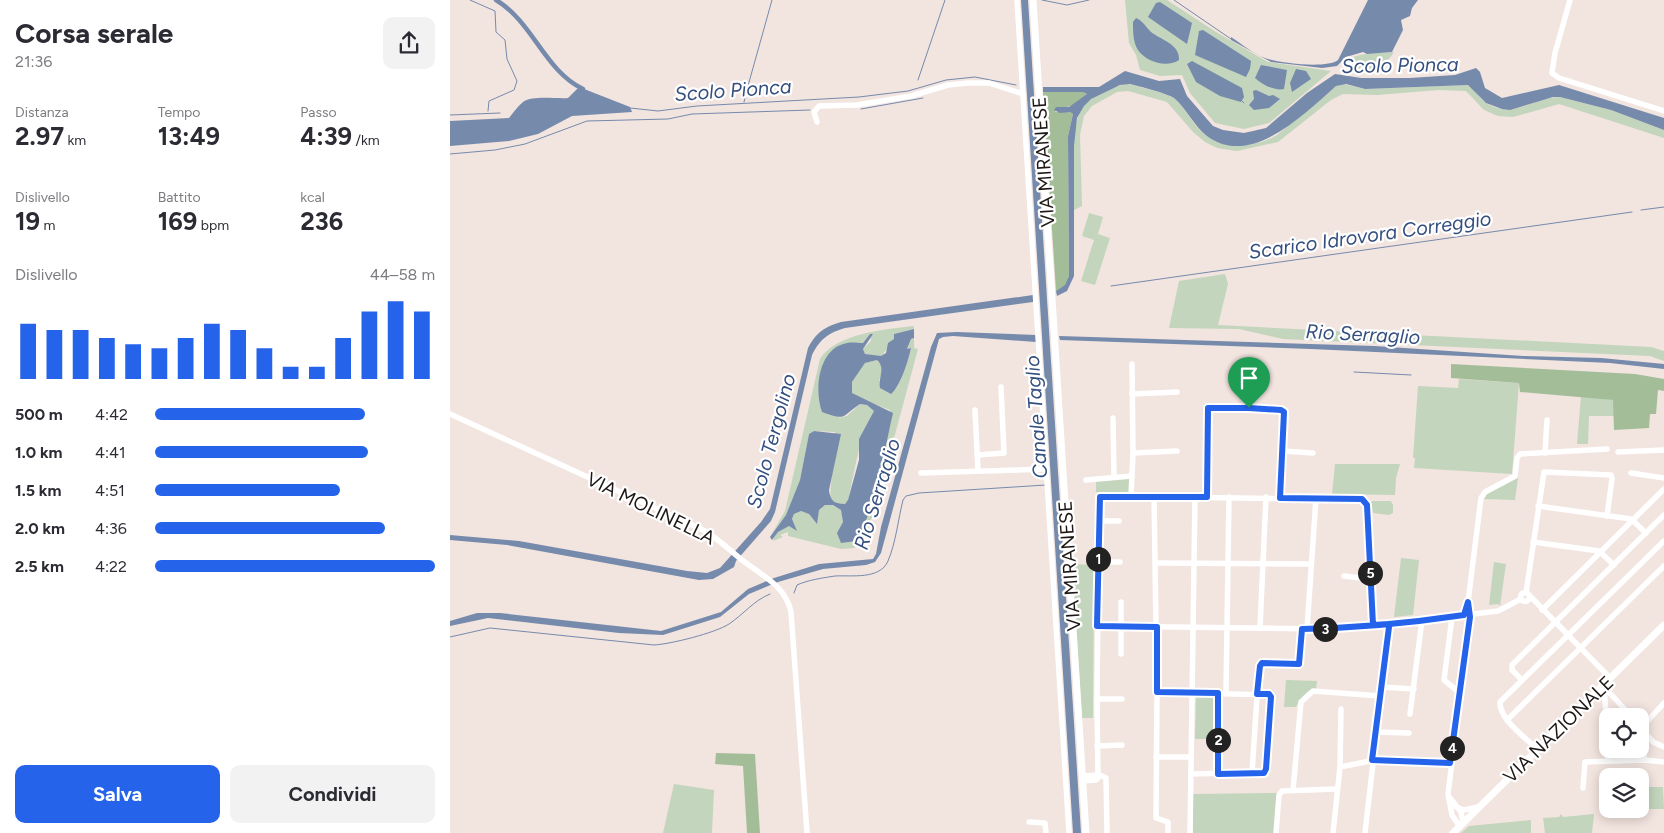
<!DOCTYPE html>
<html lang="it">
<head>
<meta charset="utf-8">
<style>
	:root { --surface:#fff; --page:#f2f2f3; --text:#2b2b33; --muted:#7c7c81; --accent:#2563eb }
	body { margin:0; font-family:Figtree,sans-serif; background:var(--page); color:var(--text); height:100vh; display:flex; flex-direction:column; font-size:19px; white-space:nowrap }
	* { box-sizing:border-box; margin:0 }
	p { font-size:16px; color:var(--muted) }
	.icon { flex:none; width:28px; height:28px; fill:none; stroke:currentColor; stroke-width:2; stroke-linecap:round; stroke-linejoin:round }
	.map { position:relative; flex:1; overflow:hidden }
	.side { display:flex; flex-direction:column; background:var(--surface); width:450px }
	.side>* { flex:none }
	.buttons { position:absolute; left:1149px; top:708px; display:grid; gap:10px }
	.buttons a { display:grid; place-items:center; width:50px; height:50px; border-radius:10px; background:var(--surface); box-shadow:0 2px 12px #0003; font-size:25px }
	.pin { position:absolute; display:grid; place-items:center; width:42px; height:42px; color:#fff; margin:-51px -21px; border-radius:50% 50% 50% 0; rotate:-45deg; box-shadow:0 0 5px #0007 }
	.pin .icon { rotate:45deg }
	.km { position:absolute; width:25px; height:25px; margin:-12px; border-radius:50%; background:#222; color:#fff; font-size:14px; line-height:25px; text-align:center }
	.round { display:grid; place-items:center; flex:none; width:52px; height:52px; border-radius:10px; background:var(--page) }
	.summary { display:flex; align-items:center; justify-content:space-between; height:85px; padding:0 15px }
	h1 { font-size:28px; font-weight:700; line-height:38px }
	.figures { display:grid; grid-template-columns:repeat(3,1fr); gap:8px; height:85px; padding:5px 15px }
	.figures div { display:grid; align-content:center }
	.figures b { font-size:25px; font-weight:700 }
	.figures small { font-size:14px; font-weight:400 }
	.figures p { font-size:14px }
	.chart { height:140px; padding:10px 15px }
	.chart p { display:flex; justify-content:space-between }
	.chart svg { width:100%; height:90px; margin-top:5px; stroke:var(--accent); stroke-width:6 }
	.primary-button { display:flex; gap:10px; margin-top:auto; padding:10px 15px }
	.primary-button a { flex:1; height:58px; border-radius:10px; background:var(--accent); color:#fff; font-size:20px; font-weight:700; line-height:58px; text-align:center }
	.primary-button a+a { background:var(--page); color:var(--text) }
	ul { padding:0 15px; list-style:none; font-size:16px }
	li { display:grid; grid-template-columns:80px 60px 1fr; align-items:center; height:38px }
	li i { height:12px; border-radius:6px; background:var(--accent) }
	main { display:flex; flex:1; min-height:0 }
	.map>svg:first-child { display:block }
</style>
</head>
<body>
<main>
<section class="side">
<div class="summary"><div><h1>Corsa serale</h1><p>21:36</p></div><a class="round"><svg class="icon" aria-label="share" viewBox="0 0 24 24"><path d="M12 15V3M7 8l5-5 5 5M5 13v7h14v-7"/></svg></a></div>
<div class="figures">
<div><p>Distanza</p><b>2.97<small> km</small></b></div>
<div><p>Tempo</p><b>13:49</b></div>
<div><p>Passo</p><b>4:39<small> /km</small></b></div>
</div>
<div class="figures">
<div><p>Dislivello</p><b>19<small> m</small></b></div>
<div><p>Battito</p><b>169<small> bpm</small></b></div>
<div><p>kcal</p><b>236</b></div>
</div>
<div class="chart"><p><span>Dislivello</span>44–58 m</p>
<svg viewBox="0 0 160 44" preserveAspectRatio="none"><path d="M5 44V17M15 44V20M25 44V20M35 44V24M45 44V27M55 44V29M65 44V24M75 44V17M85 44V20M95 44V29M105 44V38M115 44V38M125 44V24M135 44V11M145 44V6M155 44V11"/></svg>
</div>
<ul>
<li><b>500 m</b>4:42<i style="width:75%"></i></li>
<li><b>1.0 km</b>4:41<i style="width:76%"></i></li>
<li><b>1.5 km</b>4:51<i style="width:66%"></i></li>
<li><b>2.0 km</b>4:36<i style="width:82%"></i></li>
<li><b>2.5 km</b>4:22<i style="width:100%"></i></li>
</ul>
<div class="primary-button"><a>Salva</a><a>Condividi</a></div>
</section>
<div class="map">
<svg width="1214" height="833" viewBox="0 0 1214 833">
	<rect width="100%" height="100%" fill="#f2e4df"/>
	<g fill="#c3d5bc">
		<polygon points="675,0 717,0 766,32 818,62 881,71 819,123 794,129 765,123 740,93 732,75 710,76 690,70 686,55 679,43"/>
		<path d="M944 52C932 72 913 71 893 65 903 51 928 54 944 52Z"/>
		<path d="M676 84C682 84 720 95 724 98 734 106 740 119 748 128 768 149 804 149 827 135L886 86 893 84 915 89 1018 85C1026 90 1029 99 1038 104 1066 119 1083 97 1110 97L1161 110 1214 130V138L1109 104 1063 117 1048 116 1034 110 1016 91 989 90 927 95 893 94 881 100 828 142 787 151 767 148 755 142 743 132 717 102 678 91 667 92 642 106 634 116 630 135 632 206 624 210C624 182 617 126 635 104 644 94 663 87 676 84Z"/>
		<polygon points="639,213 653,217 648,234 660,238 645,285 631,281 644,240 632,236"/>
		<polygon points="775,274 778,284 768,325 1201,347 1214,351 1214,361 1200,356 833,339 789,329 719,328 729,281"/>
		<path d="M464 326V329L444 334V339L431 357 415 354 413 349 421 341 420 334 413 343H397L389 418 397 416 410 404 417 405 424 411C422 420 415 427 413 436 406 457 403 479 398 501L395 504C388 504 385 503 380 498L385 432 364 431 359 434 350 480 336 515 320 537 335 511 370 359C386 333 437 329 464 326Z"/>
		<path d="M464 338V348L468 349 425 509 414 538 404 548 391 549 338 536V532L330 535 333 537 323 541C324 533 332 529 339 526L346 530 342 519 344 514 351 511 359 514 366 523 369 510 375 505H383L391 510 393 522 388 533 390 540 440 410 408 398 402 393V382L415 363 427 360C434 367 432 372 429 381L448 386C452 372 459 362 461 348L457 350 461 339Z"/>
		<polygon points="1009,379 1069,383 1062,474 964,468 965,458 963,458 968,386 1008,388"/>
		<polygon points="1131,396 1164,400 1164,416 1139,416 1138,444 1127,444"/>
		<polygon points="885,464 950,464 946,478 945,495 882,494"/>
		<polygon points="677,478 679,479 679,493 646,492 646,481"/>
		<polygon points="1068,478 1065,500 1034,499 1037,494"/>
		<polygon points="922,501 941,501 943,505 943,513 939,515 923,513 920,503"/>
		<polygon points="951,558 969,560 963,615 944,617"/>
		<polygon points="1044,562 1056,564 1050,606 1048,604 1039,605"/>
		<polygon points="622,564 644,565 643,718 632,718"/>
		<path d="M836 680 867 681 866 689C857 689 849 700 846 707H834Z"/>
		<polygon points="746,695 765,698 764,739 745,739"/>
		<polygon points="224,784 264,790 262,833 213,833"/>
		<polygon points="1199,787 1213,787 1214,809 1199,809"/>
		<polygon points="827,793 825,833 743,833 743,794"/>
		<polygon points="1111,814 1113,817 1144,814 1142,833 1095,833 1093,818 1109,817"/>
		<polygon points="1081,820 1081,833 1011,833 1019,826"/>
	</g>
	<g fill="#a4bd99">
		<path d="M593 92H633L637 94C630 103 620 108 608 108L605 112H620L623 114 618 136 619 276 616 285 606 291Z"/>
		<polygon points="1001,364 1185,374 1214,379 1214,391 1208,390 1206,414 1200,414 1199,428 1164,430 1163,400 1070,392 1069,383 1001,378"/>
		<polygon points="266,753 305,754 310,833 297,833 293,766 265,764"/>
	</g>
	<g fill="#768aac">
		<polygon points="571,0 578,0 631,833 623,833"/>
		<path d="M918 0H968L962 8 960 16 951 20 953 30 942 52 917 54 913 52 896 57 887 66 872 68 821 62 781 40V37C792 44 802 53 815 58 828 63 877 69 888 60Z"/>
		<polygon points="710,2 742,23 737,44 698,17 706,3"/>
		<path d="M686 18C693 21 696 27 701 32 711 40 730 44 729 60 717 68 696 62 688 50 683 42 683 32 683 22Z"/>
		<polygon points="753,30 801,61 800,69 796,77 745,55 749,31"/>
		<polygon points="742,61 792,88 794,97 791,102 770,96 746,82 737,64"/>
		<path d="M811 65 837 70 834 89C825 91 812 85 805 78Z"/>
		<path d="M1026 68 1030 72 1035 88 1052 98 1109 85 1214 118V130L1161 110 1110 97H1103L1060 110 1052 109 1036 103 1018 85 915 89 896 84 886 86C855 113 801 169 757 136 743 125 737 109 724 98 719 94 688 86 680 84L670 85 641 99 634 106 627 118 624 146V276L617 291 607 296 606 291 615 285 619 276 618 136 623 114 620 112 610 113 604 110 606 107H619L637 94 633 92H593V87H649L675 71 709 81 730 79 737 96 763 126 773 130 794 133 816 128 857 93 885 74 911 78H960L1005 75Z"/>
		<polygon points="846,69 856,71 861,79 842,92 840,83"/>
		<path d="M129 87 180 107 182 112 122 116 88 134 59 141 0 146V121L59 118C63 113 68 106 73 102 83 95 105 99 118 98Z"/>
		<polygon points="806,90 819,96 823,95 830,99 819,108 804,110 799,105 804,99 803,91"/>
		<path d="M583 295V302L395 328C378 333 370 339 362 355L325 512 321 521 286 561 284 567 263 579 249 580 57 545 0 540V535L69 541 237 571 257 573 270 568 311 522 320 509 358 348C366 333 374 327 391 322Z"/>
		<path d="M464 329V338L461 339 457 349 461 348C459 359 450 387 441 394L430 388C428 377 436 368 427 360L415 363 402 382V393L443 413C434 451 426 508 406 541L391 543 387 533 393 522 391 510 383 505H375L369 510 367 524 359 514 351 511 344 514 342 519 347 531 339 526 328 532 322 540 320 537 336 515 350 480 359 434 364 431 391 434 379 490C380 501 385 504 395 504L398 500 409 460V439L424 411 417 405 410 404C390 417 398 421 372 412 364 390 368 348 397 343 402 342 408 343 413 343L420 334H423L413 349 415 354 431 356 436 353 438 343 444 339V334Z"/>
		<polygon points="507,332 586,335 586,342 503,336 493,337 489,339 431,553 425,562 416,565 373,569 328,582 299,594 270,617 213,635 169,633 38,618 0,626 0,621 27,613 50,613 211,631 271,612 298,589 324,578 369,564 423,559 426,554 431,527 481,347 487,333"/>
		<polygon points="609,336 925,346 1073,356 1151,358 1214,364 1214,369 1160,363 861,349 610,340"/>
	</g>
	<g fill="none" stroke-linecap="round" stroke-linejoin="round">
		<g stroke="#768aac" stroke-width="1">
			<polyline points="20,0 45,11 46,32 55,40 57,59 67,81 64,90 39,101 38,111"/>
			<polyline points="592,0 617,5 639,0"/>
			<polyline points="724,0 781,39"/>
			<polyline points="468,80 495,0"/>
			<polyline points="296,93 322,0"/>
			<polyline points="791,100 794,103"/>
			<polyline points="294,102 295,98"/>
			<polyline points="180,108 208,111 247,106 409,97 458,91 496,80 525,77 566,85"/>
			<polyline points="411,109 473,98"/>
			<polyline points="0,115 50,113"/>
			<polyline points="0,154 45,150 75,144 137,121 218,119 242,114 360,110"/>
			<polyline points="1191,210 1214,207"/>
			<polyline points="661,286 1182,212"/>
			<polyline points="904,372 961,375"/>
			<path d="M344 593 347 585C358 580 372 578 385 576 401 575 430 580 438 561 446 542 448 520 453 500L456 496 469 493 596 485"/>
			<path d="M0 637 40 628 204 645C221 644 265 633 279 624 294 614 303 601 320 594"/>
		</g>
		<path stroke="#768aac" stroke-width="4.5" d="M46 0C83 22 94 70 133 89"/>
		<g stroke="#fff" stroke-width="5.5">
			<polyline points="567,0 619,833"/>
			<polyline points="1120,0 1105,53 1102,73 1109,78 1214,111"/>
			<polyline points="367,122 364,112 369,106 407,105 461,96 498,85 518,83 539,83 573,94"/>
			<polyline points="682,394 727,392"/>
			<polyline points="525,410 528,470"/>
			<path d="M0 414 251 529C267 537 278 549 292 560 311 575 336 586 341 612L357 833"/>
			<polyline points="663,418 664,476"/>
			<polyline points="833,451 863,453"/>
			<polyline points="1168,452 1214,450"/>
			<polyline points="683,453 727,451"/>
			<polyline points="1095,453 1097,420"/>
			<polyline points="527,455 554,453 551,387"/>
			<polyline points="471,473 597,469"/>
			<polyline points="1181,473 1214,478"/>
			<polyline points="636,480 682,476"/>
			<polyline points="681,496 683,453 682,364"/>
			<polyline points="704,497 707,692 706,818 718,822 718,833"/>
			<polyline points="757,497 758,410 760,407 831,410 834,412 830,497"/>
			<polyline points="1088,506 1181,519 1196,533"/>
			<polyline points="649,521 669,521"/>
			<polyline points="1083,542 1149,551 1164,565"/>
			<polyline points="648,562 670,562"/>
			<polyline points="706,563 861,564"/>
			<polyline points="894,576 920,579"/>
			<circle cx="1075" cy="597" r="4.5"/>
			<polyline points="1076,593 1094,472 1161,475 1162,479 1157,516"/>
			<polyline points="1080,596 1160,678"/>
			<polyline points="671,602 671,654"/>
			<polyline points="1092,610 1214,489"/>
			<polyline points="1002,617 994,680 1010,693"/>
			<polyline points="647,626 870,629 943,624 1048,611 1071,599"/>
			<polyline points="810,628 816,497"/>
			<polyline points="857,629 866,498"/>
			<polyline points="1072,680 1062,670 1062,665 1214,515"/>
			<polyline points="931,687 964,689"/>
			<polyline points="1154,687 1158,739"/>
			<polyline points="1156,689 1181,716"/>
			<polyline points="707,692 821,695 816,772 741,774"/>
			<polyline points="776,693 779,497"/>
			<polyline points="647,699 672,699"/>
			<polyline points="960,714 972,620"/>
			<polyline points="1057,720 1214,566"/>
			<polyline points="1190,727 1203,742 1214,747"/>
			<polyline points="1190,729 1214,703"/>
			<polyline points="926,732 959,733"/>
			<polyline points="1158,741 1158,761"/>
			<polyline points="647,746 672,745"/>
			<polyline points="1190,746 1194,751 1194,760"/>
			<path d="M1087 749C1076 738 1049 719 1050 702L1214 541"/>
			<polyline points="706,757 741,757"/>
			<polyline points="890,767 891,709"/>
			<polyline points="802,773 809,665 812,663 849,664 852,629"/>
			<polyline points="768,774 768,693"/>
			<polyline points="632,776 650,775 656,778 657,833"/>
			<polyline points="633,781 646,780 648,778 647,699 649,506 652,496 914,500 918,508 923,625"/>
			<polyline points="1133,788 1135,762 1194,760 1214,762"/>
			<polyline points="843,790 851,702 863,691 930,696"/>
			<polyline points="1000,798 1011,812 1013,823"/>
			<polyline points="1006,807 1014,810 1028,807"/>
			<polyline points="579,822 595,823 596,833"/>
			<polyline points="1010,827 1002,815 998,794 1020,617 1018,602 1031,498 1035,492 1065,476 1067,458 1070,454 1157,449"/>
			<polyline points="740,833 745,497"/>
			<polyline points="826,833 829,795 832,791 887,789"/>
			<polyline points="883,833 890,767 925,760 1000,763"/>
			<polyline points="915,833 939,624"/>
		</g>
		<g stroke="#fff" stroke-width="7">
			<polyline points="583,0 636,833"/>
			<polyline points="1003,833 1214,625"/>
		</g>
	</g>
	<g fill="none" stroke-linecap="round" stroke-linejoin="round">
		<defs>
			<path id="route" d="M799 408H758L757 497H650L647 626 707 627V692L768 693V774L814 773 816 769 821 697 819 694H807L810 666 812 663 849 664 852 629C906 628 960 623 1014 615L1018 602 1020 617 1000 763 922 760 939 627V624L923 625 917 505 912 499 830 498 834 412 831 410 799 408"/>
		</defs>
		<use href="#route" stroke="#fff" stroke-width="10"/>
		<use href="#route" stroke="#2563eb" stroke-width="6"/>
	</g>
	<g text-anchor="middle" stroke-width="4.5" stroke-linejoin="round" paint-order="stroke">
		<g font-size="19" fill="#1d1816" stroke="#fff">
			<text transform="translate(593 162) rotate(-94)" y="7">VIA MIRANESE</text>
			<text transform="translate(201 508) rotate(26)" y="7">VIA MOLINELLA</text>
			<text transform="translate(619 566) rotate(-94)" y="7">VIA MIRANESE</text>
			<text transform="translate(1108 729) rotate(-44)" y="7">VIA NAZIONALE</text>
		</g>
		<g font-size="20" font-style="italic" fill="#344f7f" stroke="#fff">
			<text transform="translate(950 65) rotate(-1)" y="7">Scolo Pionca</text>
			<text transform="translate(283 90) rotate(-4)" y="7">Scolo Pionca</text>
			<text transform="translate(920 235) rotate(-8)" y="7">Scarico Idrovora Correggio</text>
			<text transform="translate(913 334) rotate(3)" y="7">Rio Serraglio</text>
			<text transform="translate(586 417) rotate(-94)" y="7">Canale Taglio</text>
			<text transform="translate(321 441) rotate(-75)" y="7">Scolo Tergolino</text>
			<text transform="translate(427 494) rotate(-73)" y="7">Rio Serraglio</text>
		</g>
	</g>
</svg>
<div class="buttons">
<a><svg class="icon" aria-label="locate" viewBox="0 0 24 24"><circle cx="12" cy="12" r="6"/><path d="M12 2v4M12 18v4M2 12h4M18 12h4"/></svg></a>
<a><svg class="icon" aria-label="layers" viewBox="0 0 24 24"><path d="M12 4l9 5-9 5-9-5zM3 14l9 5 9-5"/></svg></a>
</div>
<div class="pin" style="left:799px;top:408px;background:#1e9e55"><svg class="icon" aria-label="arrive" viewBox="0 0 24 24"><path d="M6 21V4h12l-3 4 3 4H6"/></svg></div>
<b class="km" style="left:648px;top:559px">1</b>
<b class="km" style="left:768px;top:740px">2</b>
<b class="km" style="left:875px;top:629px">3</b>
<b class="km" style="left:1002px;top:748px">4</b>
<b class="km" style="left:920px;top:573px">5</b>
</div>
</main>
</body>
</html>
